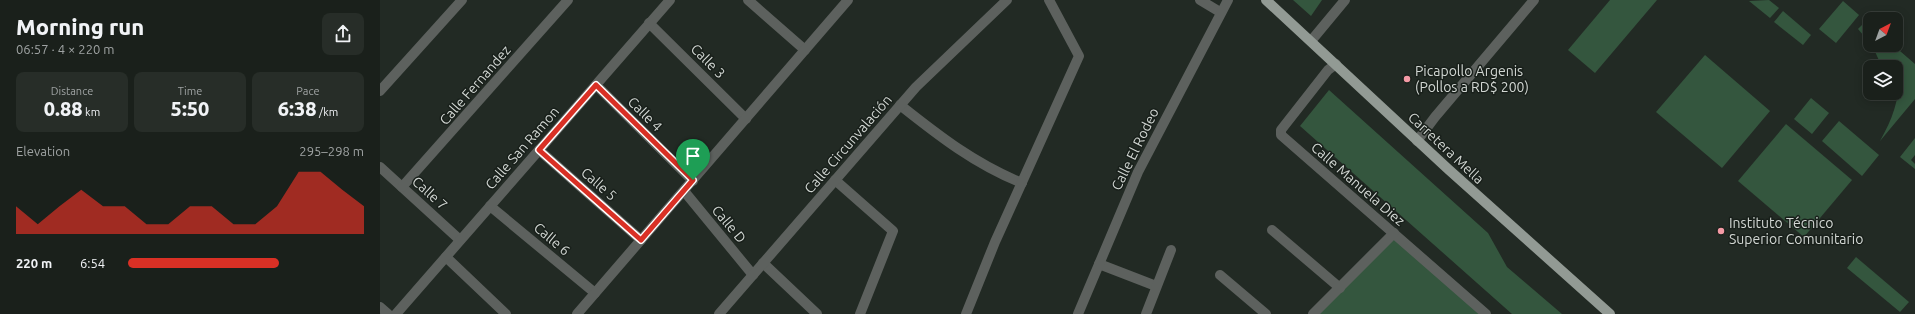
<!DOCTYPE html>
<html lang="en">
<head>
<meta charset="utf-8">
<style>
	:root { --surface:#1a201b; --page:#272d28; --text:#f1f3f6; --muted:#9fa3a3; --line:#383e3a; --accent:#d93025 }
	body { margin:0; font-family:Ubuntu,sans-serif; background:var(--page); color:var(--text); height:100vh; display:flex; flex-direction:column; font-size:15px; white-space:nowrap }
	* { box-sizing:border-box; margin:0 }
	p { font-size:13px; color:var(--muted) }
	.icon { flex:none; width:22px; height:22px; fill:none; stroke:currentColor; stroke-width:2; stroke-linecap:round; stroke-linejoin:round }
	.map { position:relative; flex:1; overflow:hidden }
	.drawer { display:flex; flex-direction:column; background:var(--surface); width:380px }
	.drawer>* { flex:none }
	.needle { width:26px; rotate:41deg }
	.controls { position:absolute; left:1483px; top:12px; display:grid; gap:8px }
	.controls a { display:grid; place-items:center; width:40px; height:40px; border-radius:8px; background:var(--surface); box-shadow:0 2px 10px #0003,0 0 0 1px var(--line); font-size:20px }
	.pin { position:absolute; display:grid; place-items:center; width:34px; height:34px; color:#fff; margin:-41px -17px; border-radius:50% 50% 50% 0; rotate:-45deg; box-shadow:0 0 4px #0007 }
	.pin .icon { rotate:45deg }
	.round { display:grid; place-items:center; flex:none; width:42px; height:42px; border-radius:8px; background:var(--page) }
	.head { display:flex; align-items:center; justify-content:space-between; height:68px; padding:0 16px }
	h1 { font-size:22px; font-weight:800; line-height:30px }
	.stats { display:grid; grid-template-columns:repeat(3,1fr); gap:6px; height:68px; padding:4px 16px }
	.stats div { display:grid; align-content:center; border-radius:8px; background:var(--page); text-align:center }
	.stats b { font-size:20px; font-weight:800 }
	.stats small { font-size:11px; font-weight:400 }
	.stats p { font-size:11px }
	.chart { height:112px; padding:8px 16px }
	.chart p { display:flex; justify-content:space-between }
	.chart svg { width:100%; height:72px; margin-top:4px; fill:var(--accent); opacity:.7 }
	ul { padding:0 16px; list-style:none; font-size:13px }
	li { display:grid; grid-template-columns:64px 48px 1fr; align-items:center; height:30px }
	li i { height:10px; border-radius:5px; background:var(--accent) }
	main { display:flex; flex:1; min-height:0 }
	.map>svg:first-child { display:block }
</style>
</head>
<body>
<main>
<section class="drawer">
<div class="head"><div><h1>Morning run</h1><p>06:57 · 4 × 220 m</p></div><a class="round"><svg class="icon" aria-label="share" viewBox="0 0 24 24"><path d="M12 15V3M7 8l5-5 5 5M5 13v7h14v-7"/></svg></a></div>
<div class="stats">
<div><p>Distance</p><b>0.88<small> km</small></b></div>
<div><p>Time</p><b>5:50</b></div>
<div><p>Pace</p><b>6:38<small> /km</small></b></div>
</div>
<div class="chart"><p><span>Elevation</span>295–298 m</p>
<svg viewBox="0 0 160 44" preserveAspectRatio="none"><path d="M0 44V27L10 38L20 27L30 17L40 27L50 27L60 38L70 38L80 27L90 27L100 38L110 38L120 27L130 6L140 6L150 17L160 27V44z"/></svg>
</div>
<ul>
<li><b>220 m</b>6:54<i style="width:64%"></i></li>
</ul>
</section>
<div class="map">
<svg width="1535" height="314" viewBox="0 0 1535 314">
	<rect width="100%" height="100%" fill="#222a24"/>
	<g fill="#34563e">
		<polygon points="913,0 942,0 931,16"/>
		<polygon points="1230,0 1277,0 1215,73 1188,50"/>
		<polygon points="1389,0 1399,8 1390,18 1369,1"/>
		<polygon points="1463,1 1479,15 1456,43 1439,29"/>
		<polygon points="1403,11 1431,35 1423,45 1394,22"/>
		<polygon points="1485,22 1490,26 1490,43 1478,29"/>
		<path d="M1492 45H1513L1535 64V99L1500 141C1512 120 1520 99 1519 74H1516V67H1502Z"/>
		<polygon points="1325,55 1390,111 1342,168 1276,112"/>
		<polygon points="949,90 1108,233 1127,267 1182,314 1132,314 920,126"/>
		<polygon points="1431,98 1449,113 1432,134 1414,119"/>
		<polygon points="1459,121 1499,155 1482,176 1442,141"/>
		<polygon points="1406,124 1472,180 1424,237 1358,181"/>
		<polygon points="1535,138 1535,155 1531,160 1535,164 1535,169 1520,157"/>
		<polygon points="1014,233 1104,314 934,314"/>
		<polygon points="1476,257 1529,302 1520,312 1467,268"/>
	</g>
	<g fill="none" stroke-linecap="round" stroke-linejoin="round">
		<g stroke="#5d615e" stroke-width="10">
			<polyline points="368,0 425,50"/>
			<polyline points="820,0 840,12"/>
			<polyline points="269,23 366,119"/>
			<polyline points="931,41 965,0"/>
			<polyline points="956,64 948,70 901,130 901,135 1106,314"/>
			<polyline points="216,85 313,181"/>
			<polyline points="0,91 82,0"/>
			<path d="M520 105C559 136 595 164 642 183"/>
			<polyline points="1037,141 1055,117 1154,0"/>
			<polyline points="159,150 261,240"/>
			<polyline points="0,167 80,240"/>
			<polyline points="455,180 513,231 480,314"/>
			<polyline points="22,187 188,0"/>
			<polyline points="304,191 373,275"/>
			<polyline points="110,206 215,293"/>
			<polyline points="892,230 960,288"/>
			<polyline points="66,257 126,314"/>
			<polyline points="383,263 437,314"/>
			<polyline points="719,264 776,286"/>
			<polyline points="840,275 886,314"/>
			<polyline points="0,307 8,314"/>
			<polyline points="16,314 290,0"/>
			<polyline points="197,314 468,0"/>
			<polyline points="339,314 536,87 627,0"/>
			<polyline points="586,314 615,242 699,56 669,0"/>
			<polyline points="698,314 758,172 848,0"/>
			<polyline points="766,314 791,250"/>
			<polyline points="933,314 1014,233"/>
		</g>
		<polyline stroke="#929a94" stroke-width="10" points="886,0 1068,169 1230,314"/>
	</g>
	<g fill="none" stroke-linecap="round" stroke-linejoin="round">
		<defs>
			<polygon id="route" points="216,85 313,180 261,240 159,150"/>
		</defs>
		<use href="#route" stroke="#fff" stroke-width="8"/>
		<use href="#route" stroke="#d93025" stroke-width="5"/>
	</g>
	<g fill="#f49aa5" stroke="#19201b" stroke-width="1.5">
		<circle cx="1027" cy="79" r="4"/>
		<circle cx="1341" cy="231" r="4"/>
	</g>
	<g text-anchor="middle" stroke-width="3" stroke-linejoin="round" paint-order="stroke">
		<g font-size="14" fill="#d2d7d3" stroke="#19201b">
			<text transform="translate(328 61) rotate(45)" y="5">Calle 3</text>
			<text transform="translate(95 85) rotate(-49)" y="5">Calle Fernandez</text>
			<text transform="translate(265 114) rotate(45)" y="5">Calle 4</text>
			<text transform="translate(468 144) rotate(-49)" y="5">Calle Circunvalación</text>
			<text transform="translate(142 148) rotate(-49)" y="5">Calle San Ramon</text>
			<text transform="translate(1066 148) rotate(43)" y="5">Carretera Mella</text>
			<text transform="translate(755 149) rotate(-64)" y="5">Calle El Rodeo</text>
			<text transform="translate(219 184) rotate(41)" y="5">Calle 5</text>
			<text transform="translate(978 184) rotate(41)" y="5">Calle Manuela Diez</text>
			<text transform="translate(50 193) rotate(42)" y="5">Calle 7</text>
			<text transform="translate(349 224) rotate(50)" y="5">Calle D</text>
			<text transform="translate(172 239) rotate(40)" y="5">Calle 6</text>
		</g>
		<g font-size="14" fill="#d2d7d3" stroke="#19201b" text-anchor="start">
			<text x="1035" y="76">Picapollo Argenis<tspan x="1035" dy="16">(Pollos a RD$ 200)</tspan></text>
			<text x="1349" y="228">Instituto Técnico<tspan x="1349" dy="16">Superior Comunitario</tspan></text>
		</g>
	</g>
</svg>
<div class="controls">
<a><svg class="needle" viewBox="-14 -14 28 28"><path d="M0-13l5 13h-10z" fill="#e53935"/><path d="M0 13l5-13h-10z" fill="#9fa3a3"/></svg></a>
<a><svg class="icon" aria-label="layers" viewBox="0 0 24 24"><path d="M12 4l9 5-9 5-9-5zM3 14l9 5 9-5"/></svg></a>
</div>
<div class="pin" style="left:313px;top:180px;background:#1e9e55"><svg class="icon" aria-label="arrive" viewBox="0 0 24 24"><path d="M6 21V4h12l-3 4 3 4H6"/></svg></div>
</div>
</main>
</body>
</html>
